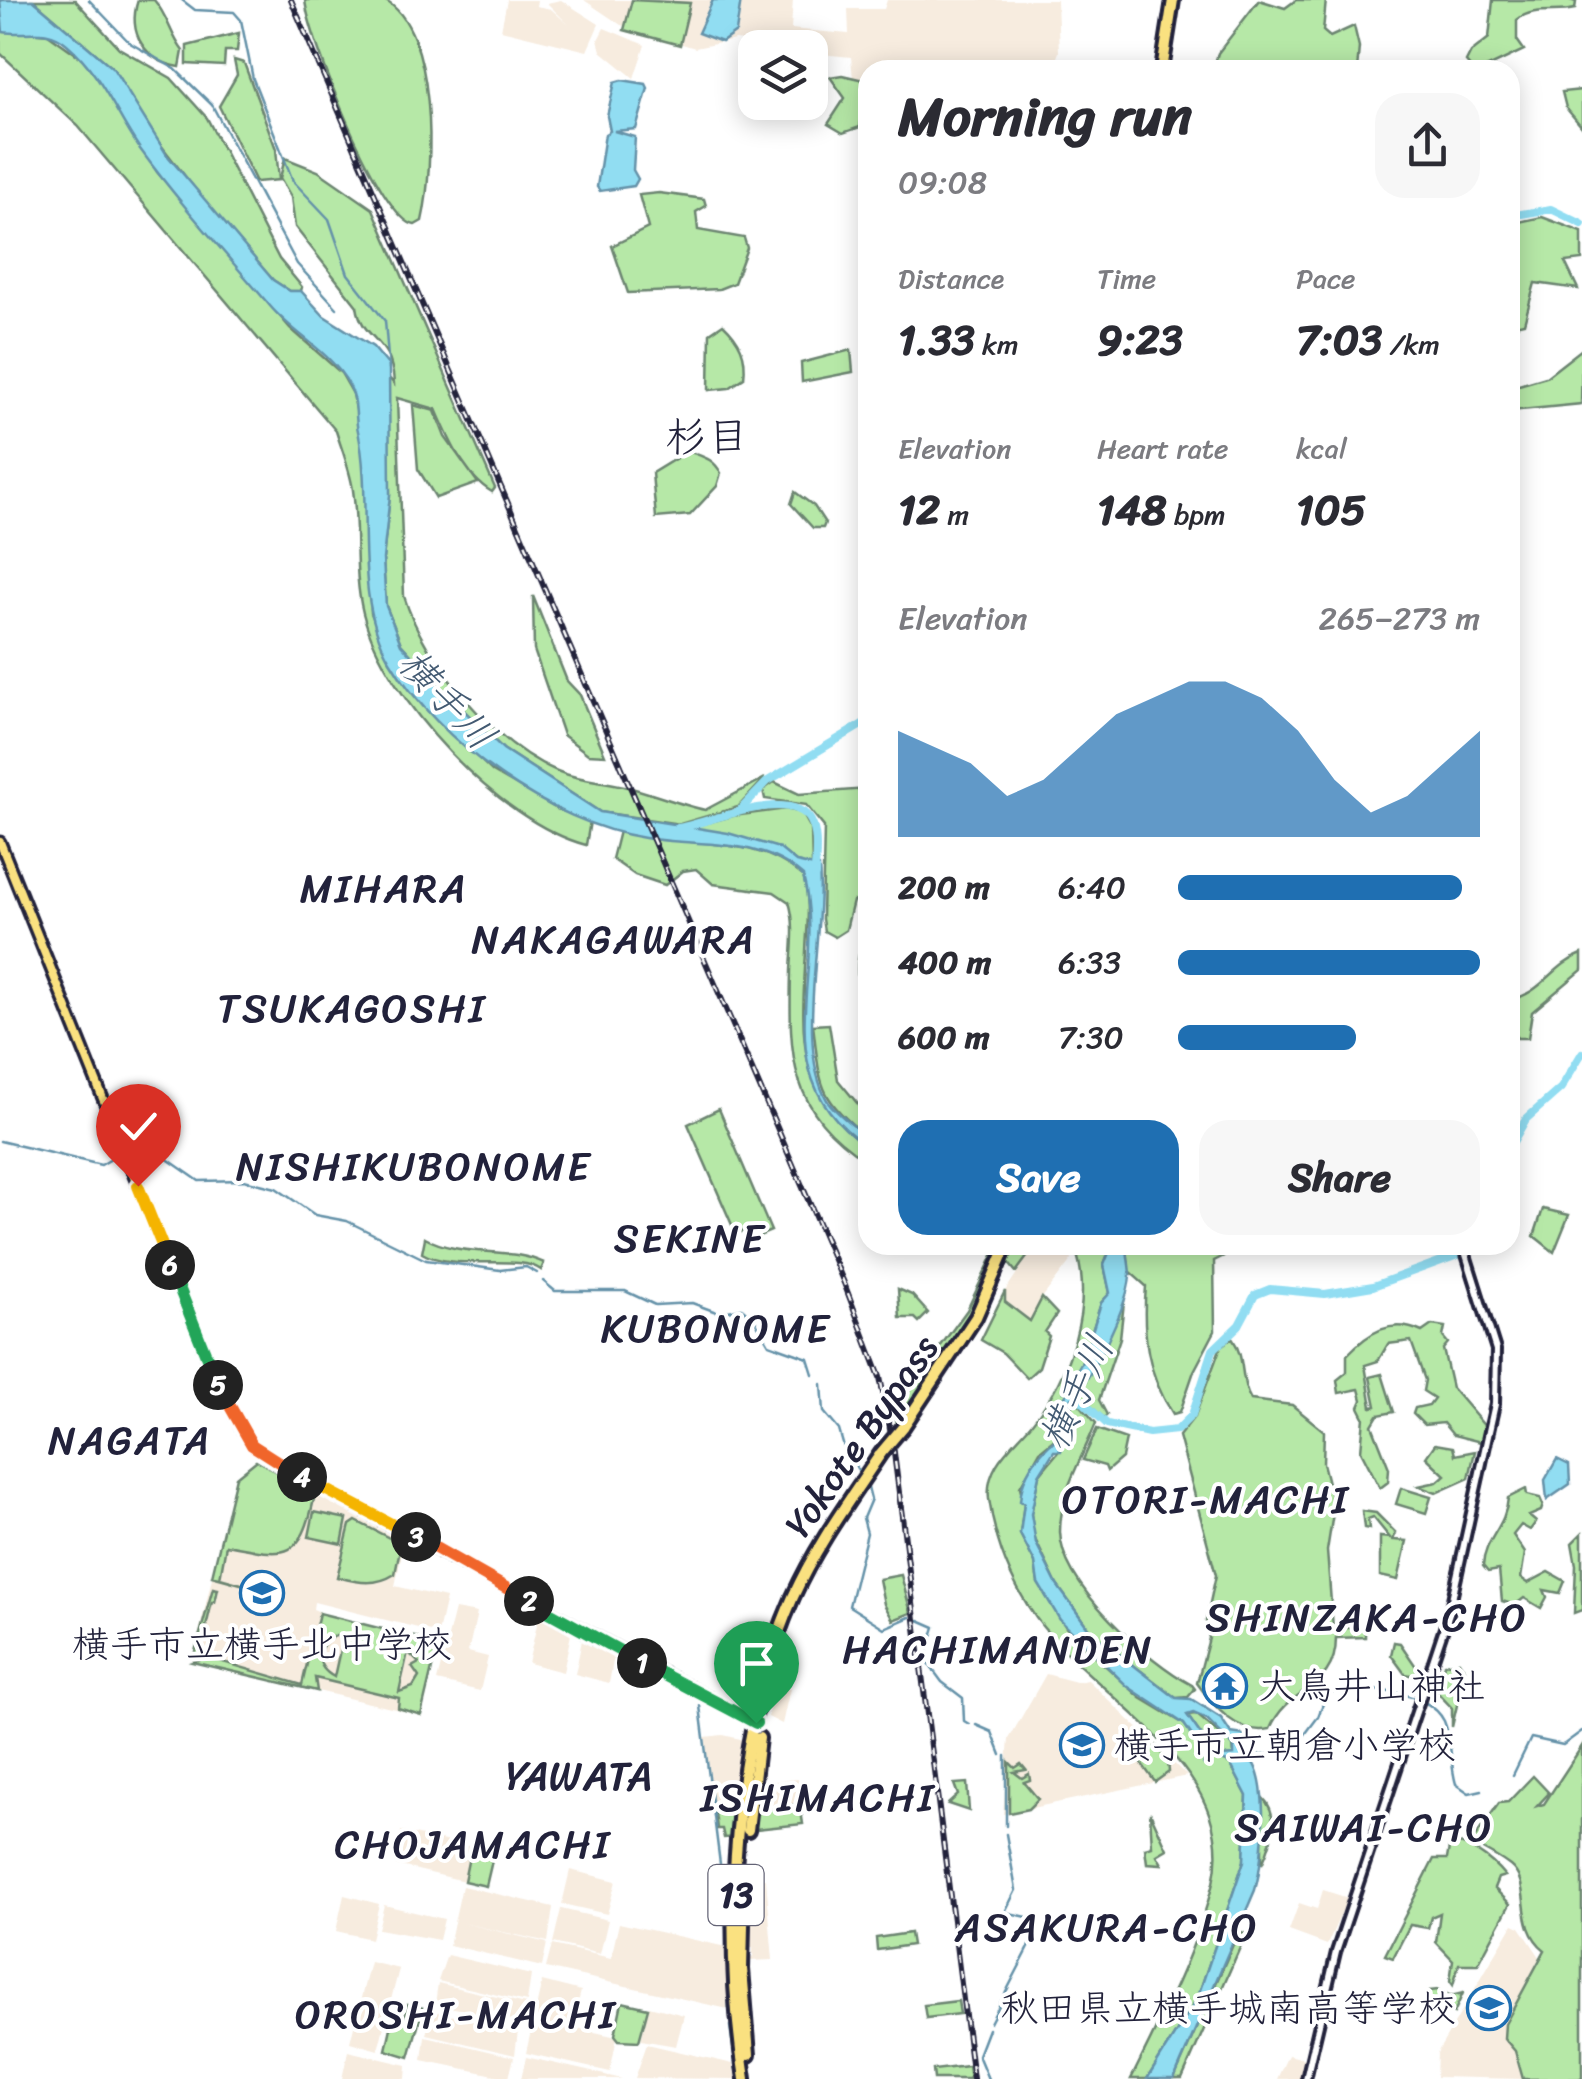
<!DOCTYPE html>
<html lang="en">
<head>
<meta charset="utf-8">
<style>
	:root { --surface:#fff; --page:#f7f7f7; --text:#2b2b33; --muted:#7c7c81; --accent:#1f6fb2 }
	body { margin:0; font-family:Sriracha,"Klee One",sans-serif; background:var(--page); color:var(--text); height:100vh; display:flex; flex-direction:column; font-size:38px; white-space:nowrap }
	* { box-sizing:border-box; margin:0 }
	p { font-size:32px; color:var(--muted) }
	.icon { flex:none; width:55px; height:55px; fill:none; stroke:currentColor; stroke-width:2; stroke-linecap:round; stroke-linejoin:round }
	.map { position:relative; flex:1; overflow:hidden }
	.drawer { position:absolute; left:858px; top:60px; width:662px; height:1195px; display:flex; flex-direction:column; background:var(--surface); border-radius:30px; box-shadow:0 5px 25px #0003 }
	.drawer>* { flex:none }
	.buttons { position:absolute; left:738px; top:30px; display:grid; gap:20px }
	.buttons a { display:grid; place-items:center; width:90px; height:90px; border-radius:20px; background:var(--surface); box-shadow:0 5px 25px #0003; font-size:50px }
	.pin { position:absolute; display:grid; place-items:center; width:85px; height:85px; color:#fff; margin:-102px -42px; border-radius:50% 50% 50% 0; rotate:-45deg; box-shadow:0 0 10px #0007 }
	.pin .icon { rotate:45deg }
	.km { position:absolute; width:50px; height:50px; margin:-25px; border-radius:50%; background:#222; color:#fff; font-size:28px; line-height:50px; text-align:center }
	.round { display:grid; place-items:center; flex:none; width:105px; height:105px; border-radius:30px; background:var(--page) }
	.summary { display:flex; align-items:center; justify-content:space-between; height:170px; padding:0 40px }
	h1 { font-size:55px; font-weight:700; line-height:75px }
	.figures { display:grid; grid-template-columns:repeat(3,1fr); gap:15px; height:170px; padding:10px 40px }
	.figures div { display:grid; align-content:center }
	.figures b { font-size:42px; font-weight:700 }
	.figures small { font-size:28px; font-weight:400 }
	.figures p { font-size:28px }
	.chart { height:280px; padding:20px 40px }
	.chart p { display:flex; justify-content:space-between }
	.chart svg { width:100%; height:180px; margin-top:10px; fill:var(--accent); opacity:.7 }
	.primary-button { display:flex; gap:20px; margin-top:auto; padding:20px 40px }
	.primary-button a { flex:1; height:115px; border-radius:30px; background:var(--accent); color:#fff; font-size:40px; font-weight:700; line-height:115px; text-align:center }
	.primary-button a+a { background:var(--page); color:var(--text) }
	ul { padding:0 40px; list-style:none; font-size:32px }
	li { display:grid; grid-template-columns:160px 120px 1fr; align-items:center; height:75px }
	li i { height:25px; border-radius:12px; background:var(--accent) }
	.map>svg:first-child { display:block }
</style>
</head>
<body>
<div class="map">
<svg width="1582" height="2079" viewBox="0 0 1582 2079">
	<rect width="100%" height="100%" fill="#fff"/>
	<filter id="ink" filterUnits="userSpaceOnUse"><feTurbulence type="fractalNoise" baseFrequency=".01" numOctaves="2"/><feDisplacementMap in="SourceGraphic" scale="20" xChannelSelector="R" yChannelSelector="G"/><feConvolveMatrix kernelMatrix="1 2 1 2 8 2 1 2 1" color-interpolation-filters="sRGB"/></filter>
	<g filter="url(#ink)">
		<g fill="#f7ecdf">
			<polygon points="507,0 537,0 536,6 551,9 569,25 547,3 561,0 599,24 587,51 501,30"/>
			<polygon points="584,0 793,0 791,29 849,34 848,9 884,9 887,0 1057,0 1059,52 1052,70 868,70 867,91 854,90 851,57 810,53 810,48 735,40 695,48 621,25"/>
			<polygon points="604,28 645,45 634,78 601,51 598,40"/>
			<polygon points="1036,1245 1053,1245 1072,1259 1042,1298 1031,1322 1005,1301 1005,1291"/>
			<polygon points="257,1460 404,1543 395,1586 446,1598 438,1633 314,1602 313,1609 340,1620 438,1643 421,1715 192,1662 236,1477"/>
			<polygon points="455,1609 477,1613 468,1652 488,1657 480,1691 437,1681"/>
			<polygon points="539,1616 571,1634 563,1672 528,1663"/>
			<polygon points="582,1640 614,1656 609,1683 575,1674"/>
			<polygon points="1046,1674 1076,1682 1088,1680 1187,1776 1003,1814 1009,1739"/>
			<polygon points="771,1685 790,1689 782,1724 768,1717"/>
			<polygon points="723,1735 745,1740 739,1798 713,1802 705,1737"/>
			<polygon points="798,1779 800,1803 757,1808 759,1783"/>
			<polygon points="401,1831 471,1847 464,1881 396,1865"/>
			<polygon points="570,1870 616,1881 607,1914 562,1904"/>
			<polygon points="750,1879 766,1879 773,1960 749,1961 753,1956 753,1947 749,1947"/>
			<polygon points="462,1886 553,1907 548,1942 459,1922 547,1943 542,1967 449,1945"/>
			<polygon points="1323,1890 1348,1898 1327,1945 1289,1931 1299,1903 1317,1909"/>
			<polygon points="344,1895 379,1904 371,1939 336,1931"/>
			<polygon points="384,1905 444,1919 439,1940 378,1929"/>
			<polygon points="561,1909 608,1920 600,1954 553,1943"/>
			<polygon points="619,1923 726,1947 728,2009 546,1968 552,1945 611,1958"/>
			<polygon points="1513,1924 1520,1927 1540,1957 1504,2024 1504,2038 1515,2051 1522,2079 1436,2077 1437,2053"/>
			<polygon points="447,1955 531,1975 527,2002 438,1981"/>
			<polygon points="370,1962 399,1969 378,2050 350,2042"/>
			<polygon points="542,1981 581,1991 572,2027 617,2037 610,2072 526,2053"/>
			<polygon points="438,1983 526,2004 522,2022 435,2004"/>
			<polygon points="649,2006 684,2015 676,2046 641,2040"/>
			<polygon points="433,2011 518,2031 515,2055 426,2034"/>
			<polygon points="425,2036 514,2057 509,2078 422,2060"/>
			<polygon points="647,2044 733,2064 736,2079 635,2078"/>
			<polygon points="348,2051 407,2065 406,2079 342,2079"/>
			<polygon points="1288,2055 1305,2059 1301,2079 1277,2079"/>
			<polygon points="526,2057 622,2079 521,2079"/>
		</g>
		<g fill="#b6e8a7" stroke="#6c8571" stroke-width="2.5" fill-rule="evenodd">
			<polygon points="33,0 75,0 119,48 171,78 207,118 279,259 302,287 301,291 290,291 273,280 202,198 147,127 113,68"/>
			<path d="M138 0H154C168 16 170 34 183 51L180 67C145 62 127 33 138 0Z"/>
			<path d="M305 0H384C438 28 434 169 422 221L415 225C380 220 309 38 305 0Z"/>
			<polygon points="632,0 690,3 680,45 624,30"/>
			<polygon points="1259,0 1285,8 1296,0 1326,0 1323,31 1330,37 1354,26 1359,47 1357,70 1213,70 1218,53"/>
			<path d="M1493 0H1570L1576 2 1575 9C1555 14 1533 6 1517 20V40L1524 50 1484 69H1472L1466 62 1471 52 1489 38Z"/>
			<path d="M0 29 48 34 83 59 114 99 157 172 290 328 341 373 353 394 365 456 371 613 390 661 423 705 493 772 557 809 590 821 586 845C499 822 385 699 363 613 353 573 359 531 353 490 350 470 342 450 336 431L78 126 0 53Z"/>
			<polygon points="239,33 237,51 225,51 224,66 187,64 187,46"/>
			<polygon points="234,60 244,63 276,149 279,180 256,182 219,106 237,75"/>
			<polygon points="842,75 868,81 860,127 843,133 828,124 845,98 830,77"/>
			<polygon points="1582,90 1582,127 1566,108 1562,92"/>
			<path d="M285 158 318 171 373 209 495 488 492 492C464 476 448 437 436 409L397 398 404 596C424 662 493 743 557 771 580 781 601 780 624 786 652 793 678 804 705 810L765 778 738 807 680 824 600 812 503 749 440 687 401 644 386 606 383 559 390 495 387 386 389 378 394 384C392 336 362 342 357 306L295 227 291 197 280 178Z"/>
			<polygon points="659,193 704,199 706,206 696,212 698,230 744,238 747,248 734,283 719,289 628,293 612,246 648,228 639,195"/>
			<polygon points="1542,217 1582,232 1582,260 1565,262 1578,289 1535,283 1524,323 1510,326 1510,224"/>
			<path d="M723 324C740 340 747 355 744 378L729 388 709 390 710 333Z"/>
			<polygon points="1582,349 1581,404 1510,411 1512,387 1546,377"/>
			<polygon points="851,350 853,372 802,382 801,363"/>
			<polygon points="413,405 435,411 445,437 478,483 436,498 418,469"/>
			<path d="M688 451C703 457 713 458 721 473L717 486 690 515 656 518 652 473Z"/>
			<polygon points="795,492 814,506 825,523 823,528 813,528 791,504"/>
			<polygon points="533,596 567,681 580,695 605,755 588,754 563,735 534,650"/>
			<polygon points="774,782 799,794 867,789 867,827 860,833 867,842 867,902 853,901 846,930 835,937 824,931 822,919 824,827 806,805 765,799 763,790"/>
			<polygon points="786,809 802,813 811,829 812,866 796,862 778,848 691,827 733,816"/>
			<path d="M619 831C680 850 751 831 803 876 811 903 807 925 806 952 801 1033 795 1095 867 1146V1161C789 1111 789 1058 791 971 792 949 796 923 789 902L774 892 713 884 696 869 683 871 665 885 635 875 612 859Z"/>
			<path d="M867 938V1012C858 991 851 957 867 938Z"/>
			<path d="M1582 954V970L1532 1012 1528 1038H1517L1510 1026V1000C1541 994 1553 965 1582 954Z"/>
			<path d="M829 1024 838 1080 867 1115V1137C817 1095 821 1088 813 1025Z"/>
			<polygon points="719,1109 771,1231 754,1238 750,1228 736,1234 688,1124"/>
			<polygon points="1543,1209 1569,1215 1554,1252 1534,1236"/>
			<path d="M425 1238C461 1258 508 1246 544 1263L541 1270C520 1253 454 1272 422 1253Z"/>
			<path d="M998 1245H1002C976 1308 944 1376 896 1425L894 1410 967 1310Z"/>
			<polygon points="1015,1245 1036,1245 1016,1272 1007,1261"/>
			<path d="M1074 1245H1112L1104 1265 1110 1293 1101 1303 1083 1360 1067 1388 1071 1393 1063 1401 1057 1437 1040 1451 1020 1487 1024 1503 1020 1534 1035 1563 1038 1583 1067 1629 1087 1649 1141 1698 1184 1724 1197 1739 1206 1762 1211 1756 1230 1763 1247 1796 1244 1861 1197 1999 1147 2079H1131C1162 2017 1196 1951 1213 1883 1241 1767 1094 1698 1036 1618 1011 1583 995 1541 989 1499 985 1465 1013 1446 1032 1423 1069 1377 1096 1303 1074 1245Z"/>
			<path d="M1127 1245H1234L1232 1252 1214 1261 1215 1331 1194 1371 1180 1412 1173 1414C1147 1375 1142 1332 1146 1286L1129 1271Z"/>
			<polygon points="898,1289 912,1295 928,1313 919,1322 915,1318 900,1318"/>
			<polygon points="1005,1291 1005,1302 1030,1321 1042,1298 1057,1314 1045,1332 1049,1336 1039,1367 1027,1378 1003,1353 981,1340"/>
			<polygon points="1125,1293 1120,1338 1099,1400 1107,1415 1104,1418 1076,1393 1106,1345"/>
			<path d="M1432 1325 1445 1327 1443 1337 1448 1343 1443 1349 1452 1388 1487 1429 1481 1442 1453 1435 1443 1423 1424 1425 1413 1414 1415 1408 1429 1405 1434 1398 1423 1391 1425 1380 1411 1341 1388 1344 1378 1361 1365 1365 1372 1407 1376 1406 1370 1377 1382 1374 1394 1412 1378 1415 1372 1425 1389 1468 1388 1482 1380 1488 1361 1451 1364 1417 1359 1407 1362 1400 1359 1389 1339 1393 1337 1380 1347 1372V1355C1368 1333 1391 1317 1422 1332Z"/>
			<path d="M1232 1338C1246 1357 1239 1380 1251 1400L1292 1405 1324 1431 1323 1463 1334 1507 1327 1551 1333 1628H1365V1637L1336 1638C1336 1693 1289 1683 1270 1729 1238 1736 1214 1707 1197 1683L1209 1638 1206 1621 1216 1575 1179 1436 1195 1416 1221 1346Z"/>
			<path d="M1074 1398 1096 1423C1082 1459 1060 1491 1060 1532 1061 1586 1149 1662 1192 1685L1195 1689 1188 1697 1176 1698 1092 1633 1057 1585 1034 1537 1031 1514 1039 1475 1063 1446Z"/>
			<polygon points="1097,1429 1126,1439 1122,1458 1107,1471 1105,1466 1083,1460"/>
			<polygon points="1435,1444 1453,1447 1455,1455 1475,1451 1469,1478 1436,1493 1418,1486 1437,1482 1445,1475 1426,1457"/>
			<path d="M257 1460 309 1491 314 1499C300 1565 282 1555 226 1545L220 1578 270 1592 212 1576 236 1477Z"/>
			<polygon points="1401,1488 1431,1497 1426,1513 1396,1504"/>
			<path d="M1526 1489 1527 1495 1540 1498 1543 1505 1541 1511 1529 1516 1536 1522 1530 1530 1521 1525 1513 1535 1525 1553 1521 1578 1528 1583 1549 1572 1565 1581 1560 1593 1544 1590 1547 1597 1541 1608 1524 1598 1515 1605 1502 1601 1499 1570 1488 1572 1483 1566C1484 1539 1506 1527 1508 1498Z"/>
			<polygon points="1362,1511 1376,1513 1396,1533 1393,1540 1407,1541 1398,1580 1380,1576 1380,1537 1390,1538 1373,1517 1368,1519 1369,1529 1364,1528"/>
			<polygon points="314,1512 347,1519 342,1544 309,1537"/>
			<path d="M356 1521 401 1544 395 1574C376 1586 360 1583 337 1577L350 1525Z"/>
			<polygon points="1582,1533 1582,1610 1574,1613 1576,1565 1572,1543"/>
			<polygon points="901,1575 911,1613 893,1620 884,1604 879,1579"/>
			<polygon points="213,1588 218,1589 215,1602 212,1602 199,1656 194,1655"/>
			<path d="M319 1613 438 1643 421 1715 398 1708 399 1698 315 1678 317 1691 192 1662 206 1657 302 1685ZM335 1636H343L334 1677C314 1666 315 1645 335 1636ZM408 1652 419 1663 412 1667 419 1677 413 1687 399 1692Z"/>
			<polygon points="1394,1642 1400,1643 1417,1668 1416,1676 1405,1674 1391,1655"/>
			<polygon points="1459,1661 1465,1670 1452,1727 1452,1708 1438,1693 1444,1664"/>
			<polygon points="1196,1714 1233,1745 1234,1755 1224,1756 1208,1745 1187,1715"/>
			<polygon points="1155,1744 1168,1761 1169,1772 1155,1782 1139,1760"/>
			<path d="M1582 1746V2079H1523L1515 2051 1504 2038 1505 2024 1545 1950C1514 1926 1533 1884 1510 1866 1502 1860 1483 1849 1471 1843L1499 1803 1508 1802 1533 1776 1549 1793 1537 1806 1544 1804Z"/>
			<polygon points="1009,1762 1015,1768 1021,1764 1026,1770 1014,1772 1022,1778 1029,1774 1030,1780 1024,1782 1038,1799 1028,1809 1009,1813"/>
			<polygon points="967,1783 969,1811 948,1804 958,1795 954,1784"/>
			<path d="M1262 1797C1281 1815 1271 1845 1262 1864Z"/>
			<polygon points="800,1804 803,1824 755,1829 757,1810"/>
			<polygon points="738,1810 735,1837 724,1838 722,1829 717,1829 715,1813"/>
			<polygon points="1150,1812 1167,1849 1157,1855 1162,1864 1147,1863 1145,1848 1152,1846"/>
			<path d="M1450 1842C1472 1845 1490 1858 1505 1876L1498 1878 1494 1888 1510 1904 1478 1964H1459L1453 1985 1450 1981 1453 1960 1436 1942 1440 1913 1431 1917 1428 1928 1410 1925 1393 1958 1385 1955 1434 1859H1447Z"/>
			<polygon points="471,1847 494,1852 486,1886 464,1881"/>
			<polygon points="1239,1931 1246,1934 1182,2079 1174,2079"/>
			<polygon points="910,1933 912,1945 877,1950 876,1938"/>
			<polygon points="1438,1990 1451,1996 1463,1993 1454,2013 1428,1998 1430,1991"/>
			<polygon points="958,2001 960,2014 926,2018 924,2005"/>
			<polygon points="622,2002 648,2008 639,2041 619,2040 615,2035"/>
			<polygon points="408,2004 423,2008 409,2057 386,2050 393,2019 404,2021"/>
			<polygon points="968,2066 970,2079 934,2079 933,2070"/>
		</g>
		<g fill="#91ddf2" stroke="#6592a9" stroke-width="2.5" fill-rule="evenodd">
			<path d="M0 0H33L113 68 167 155 273 280 290 291H301L324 316 373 347 389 366 390 495 383 559 386 606 401 644 440 687 503 749 600 812 728 833 779 848 796 862 819 867C825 930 795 1046 827 1100 836 1114 855 1126 867 1137V1146C760 1074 829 975 803 876 759 836 699 847 645 838 550 823 438 743 390 661 350 593 374 505 358 431 355 419 357 406 353 394 340 357 295 336 270 306 227 255 179 203 140 149 115 113 102 74 67 44 47 26 26 36 3 32Z"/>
			<polygon points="713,0 741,0 736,32 722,42 698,33"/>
			<polygon points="622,80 646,84 648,88 636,129 614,131 635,137 633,170 638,179 634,186 600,191 597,187 605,134 610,131 607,116 615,82"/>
			<path d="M1112 1245H1127C1127 1255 1130 1267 1130 1276 1128 1306 1090 1381 1072 1398L1061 1451H1054L1039 1475 1031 1514 1036 1543 1057 1585 1092 1633 1176 1698 1191 1699 1221 1718 1231 1733 1244 1735 1243 1751 1260 1755 1248 1757C1270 1774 1264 1860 1255 1890L1174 2079H1147L1197 1999 1244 1861 1247 1796 1230 1763 1211 1756 1203 1765 1206 1757 1184 1724 1127 1686 1060 1620 1038 1583 1035 1563 1020 1534 1024 1503 1020 1501C1022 1473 1036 1456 1057 1438L1063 1400 1070 1389 1065 1391 1083 1360 1101 1303 1110 1293 1104 1265ZM1193 1713 1207 1719 1234 1746V1755L1223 1756 1208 1745 1187 1715Z"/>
			<polygon points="1557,1459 1569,1465 1570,1484 1547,1500 1545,1480"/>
		</g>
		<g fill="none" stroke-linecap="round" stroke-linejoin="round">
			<g stroke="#6592a9" stroke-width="2.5">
				<polyline points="89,0 130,43 175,69 212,105 297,264 337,308"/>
				<polyline points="182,0 195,10 234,12 241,20 253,79 293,181 329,219 348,274 385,321 389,369"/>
				<polyline points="112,1134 132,1184"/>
				<polyline points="0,1141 101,1165 118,1155"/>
				<polyline points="127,1150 163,1156 199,1181 244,1180 276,1188 315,1215 347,1221 426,1260 500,1270 526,1267 537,1273"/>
				<polyline points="134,1190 197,1349"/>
				<polyline points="543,1281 555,1291 625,1291 655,1305 692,1303 719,1313 742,1308 756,1322 769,1344 808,1358 813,1374"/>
				<polyline points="198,1353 237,1434"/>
				<polyline points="822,1384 824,1412 839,1430 845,1451 861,1474"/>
				<polyline points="259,1457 455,1567"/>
				<polyline points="866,1479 871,1499 863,1518 867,1533 849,1606 884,1628 910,1617"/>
				<polyline points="472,1576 598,1647"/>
				<polyline points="919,1620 935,1627 925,1659 942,1682 963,1698 964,1721 969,1724"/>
				<polyline points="607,1651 613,1654"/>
				<polyline points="621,1659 662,1681"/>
				<polyline points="667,1683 699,1700"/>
				<polyline points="700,1706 720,1864"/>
				<polyline points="976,1725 992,1732 1001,1755"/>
				<path d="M1259 1756 1294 1749 1318 1717 1327 1693C1355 1686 1428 1688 1444 1721 1452 1739 1450 1764 1456 1784L1469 1793 1482 1790"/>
				<polyline points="1513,1775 1531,1738 1563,1745 1582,1731"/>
				<polyline points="1006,1826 1006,1756"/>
				<polyline points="721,1870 727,1938"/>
				<polyline points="727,1947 729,2009"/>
				<polyline points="990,2023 1035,1936 1027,1917 1005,1912 1016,1890 1006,1834"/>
				<polyline points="730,2026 735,2061"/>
				<polyline points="735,2064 738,2079"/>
				<polyline points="988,2079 978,2055 988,2029"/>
			</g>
			<g stroke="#91ddf2" stroke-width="8">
				<polyline points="1510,216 1551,209 1582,224"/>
				<polyline points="740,810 768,781 868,721"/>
				<path d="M678 828C708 823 792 786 811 821 819 836 815 858 815 875"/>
				<polyline points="1510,1147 1526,1119 1561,1088 1582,1053"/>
				<polyline points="1471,1250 1476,1245"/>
				<polyline points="1073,1393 1107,1424 1149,1433 1177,1430 1192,1415 1213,1350 1239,1325 1255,1295 1270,1289 1325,1294 1373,1286 1466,1252"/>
			</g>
			<defs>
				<polyline id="secondary" points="1306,2079 1336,1952 1449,1613 1495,1404 1496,1350 1463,1245"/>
				<polyline id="primary" points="0,842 220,1390 252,1445 285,1468 756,1723"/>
				<g id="highway">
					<polyline points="1162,70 1173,0"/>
					<polyline points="903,1427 976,1317 1007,1245"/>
					<polyline points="748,1830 759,1738"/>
					<polyline points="744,1882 742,1969 749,2055"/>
					<path d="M745 2079C722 1932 732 1734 793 1597 817 1544 849 1501 881 1453"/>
				</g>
			</defs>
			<use href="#secondary" stroke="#22223b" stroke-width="14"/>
			<use href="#primary" stroke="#22223b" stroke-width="15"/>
			<use href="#highway" stroke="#22223b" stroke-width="18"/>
			<use href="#secondary" stroke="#fff" stroke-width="6"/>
			<use href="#primary" stroke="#fae180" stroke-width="8"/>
			<use href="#highway" stroke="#fae180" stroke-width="10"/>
			<defs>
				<polyline id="rail" points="291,0 844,1283 880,1377 893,1445 973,2079"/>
			</defs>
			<use href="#rail" stroke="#22223b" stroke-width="6"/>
			<use href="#rail" stroke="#fff" stroke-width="2.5" stroke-dasharray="8" stroke-linecap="butt"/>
			<defs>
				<polyline id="highway-bridge" points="881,1453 903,1427"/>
			</defs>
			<use href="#highway-bridge" stroke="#22223b" stroke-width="18" stroke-linecap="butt"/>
			<use href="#highway-bridge" stroke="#fae180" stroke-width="10"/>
		</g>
	</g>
	<g fill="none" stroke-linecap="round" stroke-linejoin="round" filter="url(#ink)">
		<defs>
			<polyline id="split-1" points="642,1663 756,1723"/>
			<polyline id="split-2" points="529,1601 642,1663"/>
			<polyline id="split-3" points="416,1537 529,1601"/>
			<polyline id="split-4" points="302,1477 416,1537"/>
			<polyline id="split-5" points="218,1385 252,1445 302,1477"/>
			<polyline id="split-6" points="170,1265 218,1385"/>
			<polyline id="split-7" points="138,1186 170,1265"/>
		</defs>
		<use href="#split-1" stroke="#fff" stroke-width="20"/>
		<use href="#split-2" stroke="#fff" stroke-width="20"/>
		<use href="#split-3" stroke="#fff" stroke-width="20"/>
		<use href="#split-4" stroke="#fff" stroke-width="20"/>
		<use href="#split-5" stroke="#fff" stroke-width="20"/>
		<use href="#split-6" stroke="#fff" stroke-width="20"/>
		<use href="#split-7" stroke="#fff" stroke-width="20"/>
		<use href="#split-1" stroke="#22a559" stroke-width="12"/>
		<use href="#split-2" stroke="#22a559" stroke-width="12"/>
		<use href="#split-3" stroke="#f0652b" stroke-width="12"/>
		<use href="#split-4" stroke="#f5b400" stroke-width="12"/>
		<use href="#split-5" stroke="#f0652b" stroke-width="12"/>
		<use href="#split-6" stroke="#22a559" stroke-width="12"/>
		<use href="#split-7" stroke="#f5b400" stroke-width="12"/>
	</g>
	<defs>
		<symbol id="school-ring" viewBox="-11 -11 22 22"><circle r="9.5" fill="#fff" stroke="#1f6fb2" stroke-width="1.5"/><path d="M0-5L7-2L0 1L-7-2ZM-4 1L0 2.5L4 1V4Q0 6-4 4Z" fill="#1f6fb2"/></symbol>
		<symbol id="temple-ring" viewBox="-11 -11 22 22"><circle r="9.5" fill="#fff" stroke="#1f6fb2" stroke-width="1.5"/><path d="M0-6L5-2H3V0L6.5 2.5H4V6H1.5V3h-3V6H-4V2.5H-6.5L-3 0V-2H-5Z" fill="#1f6fb2"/></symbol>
	</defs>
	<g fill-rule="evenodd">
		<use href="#school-ring" x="237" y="1568" width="50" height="50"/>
		<use href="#temple-ring" x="1200" y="1661" width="50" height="50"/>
		<use href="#school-ring" x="1057" y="1720" width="50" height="50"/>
		<use href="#school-ring" x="1464" y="1983" width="50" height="50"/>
	</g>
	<g text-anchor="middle" stroke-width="8" stroke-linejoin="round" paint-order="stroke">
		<rect fill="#fff" stroke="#646476" stroke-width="2.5" x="708.5" y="1865" width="55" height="60" rx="8"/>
		<g font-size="35" font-weight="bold" fill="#22223b">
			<text x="736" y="1907">13</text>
		</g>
		<g font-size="38" fill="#22223b" stroke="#fff">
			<text transform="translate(861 1436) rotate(-55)" y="13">Yokote Bypass</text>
		</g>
		<g font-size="38" fill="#22223b" stroke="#fff" text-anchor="start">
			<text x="262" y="1657" text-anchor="middle">横手市立横手北中学校</text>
			<text x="1258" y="1699">大鳥井山神社</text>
			<text x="1114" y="1758">横手市立朝倉小学校</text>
			<text x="1456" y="2021" text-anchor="end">秋田県立横手城南高等学校</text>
		</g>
		<g font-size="40" font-style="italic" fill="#435a72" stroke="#fff">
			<text transform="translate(448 699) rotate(47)" y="14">横手川</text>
			<text transform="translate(1076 1392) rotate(-65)" y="14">横手川</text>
		</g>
		<g font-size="40" letter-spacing="2.5" fill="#22223b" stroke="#fff">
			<text x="384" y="902">MIHARA</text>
			<text x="614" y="953">NAKAGAWARA</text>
			<text x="352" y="1022">TSUKAGOSHI</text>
			<text x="414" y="1180">NISHIKUBONOME</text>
			<text x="690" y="1252">SEKINE</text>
			<text x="716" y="1342">KUBONOME</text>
			<text x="130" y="1454">NAGATA</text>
			<text x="1206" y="1513">OTORI-MACHI</text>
			<text x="1367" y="1631">SHINZAKA-CHO</text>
			<text x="998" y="1663">HACHIMANDEN</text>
			<text x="818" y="1811">ISHIMACHI</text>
			<text x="1364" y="1841">SAIWAI-CHO</text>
			<text x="473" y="1858">CHOJAMACHI</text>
			<text x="1107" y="1941">ASAKURA-CHO</text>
			<text x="456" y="2028">OROSHI-MACHI</text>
		</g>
		<g font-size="42" fill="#22223b" stroke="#fff">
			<text x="707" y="451">杉目</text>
			<text x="579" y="1790">YAWATA</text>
		</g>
	</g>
</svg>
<div class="buttons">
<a><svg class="icon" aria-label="layers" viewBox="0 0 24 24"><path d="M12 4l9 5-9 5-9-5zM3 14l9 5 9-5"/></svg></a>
</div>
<div class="pin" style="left:756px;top:1723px;background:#1e9e55"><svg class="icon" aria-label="arrive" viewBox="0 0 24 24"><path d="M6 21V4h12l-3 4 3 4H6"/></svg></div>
<div class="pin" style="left:138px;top:1186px;background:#d93025"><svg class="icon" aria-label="check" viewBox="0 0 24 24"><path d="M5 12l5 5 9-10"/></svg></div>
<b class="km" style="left:642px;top:1663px">1</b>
<b class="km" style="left:529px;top:1601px">2</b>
<b class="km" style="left:416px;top:1537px">3</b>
<b class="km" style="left:302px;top:1477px">4</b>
<b class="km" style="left:218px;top:1385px">5</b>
<b class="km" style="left:170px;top:1265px">6</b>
<section class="drawer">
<div class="summary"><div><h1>Morning run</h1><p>09:08</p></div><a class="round"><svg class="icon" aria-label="share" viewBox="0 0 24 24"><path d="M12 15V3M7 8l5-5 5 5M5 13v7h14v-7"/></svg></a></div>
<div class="figures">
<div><p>Distance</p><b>1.33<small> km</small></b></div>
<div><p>Time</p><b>9:23</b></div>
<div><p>Pace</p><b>7:03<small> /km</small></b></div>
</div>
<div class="figures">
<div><p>Elevation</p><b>12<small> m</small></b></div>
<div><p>Heart rate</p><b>148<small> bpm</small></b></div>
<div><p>kcal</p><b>105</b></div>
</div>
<div class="chart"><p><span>Elevation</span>265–273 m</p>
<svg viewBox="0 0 160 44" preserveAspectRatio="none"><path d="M0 44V18L10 22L20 26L30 34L40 30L50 22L60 14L70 10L80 6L90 6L100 10L110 18L120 30L130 38L140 34L150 26L160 18V44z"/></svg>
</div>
<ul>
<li><b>200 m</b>6:40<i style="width:94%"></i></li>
<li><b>400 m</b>6:33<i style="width:100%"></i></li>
<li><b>600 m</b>7:30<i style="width:59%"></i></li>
</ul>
<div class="primary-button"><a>Save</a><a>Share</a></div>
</section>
</div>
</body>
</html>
